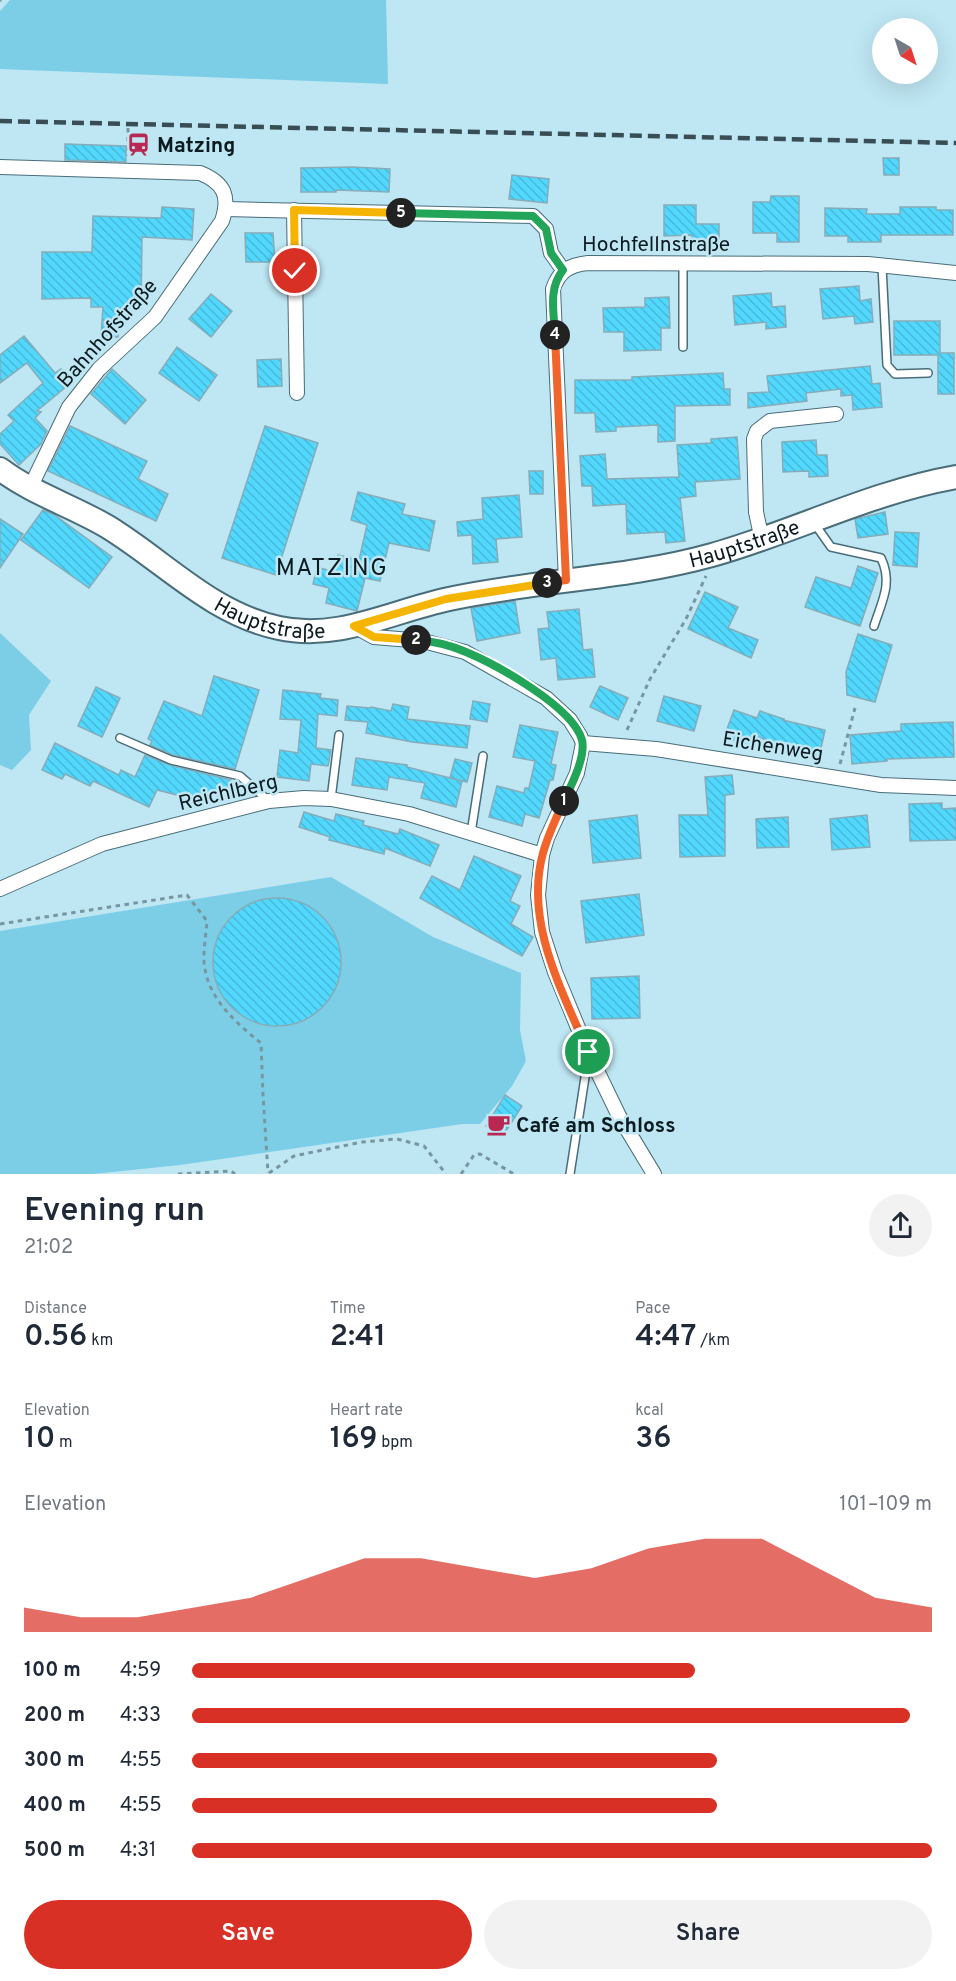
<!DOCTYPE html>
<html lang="en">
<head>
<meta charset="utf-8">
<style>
	:root { --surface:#fff; --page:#f2f2f3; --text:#1f2937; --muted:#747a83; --accent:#d93025 }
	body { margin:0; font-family:Overpass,sans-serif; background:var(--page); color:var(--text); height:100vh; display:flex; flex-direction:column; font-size:22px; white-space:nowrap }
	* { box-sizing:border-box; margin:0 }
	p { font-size:20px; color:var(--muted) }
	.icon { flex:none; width:33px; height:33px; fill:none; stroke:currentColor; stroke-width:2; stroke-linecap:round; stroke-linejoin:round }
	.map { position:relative; height:1174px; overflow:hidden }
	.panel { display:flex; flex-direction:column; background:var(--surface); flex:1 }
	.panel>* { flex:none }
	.needle { width:39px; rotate:141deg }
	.controls { position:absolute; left:872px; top:18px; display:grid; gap:12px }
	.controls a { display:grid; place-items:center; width:66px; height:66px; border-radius:50%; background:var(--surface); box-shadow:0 6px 24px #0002; font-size:30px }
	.pin { position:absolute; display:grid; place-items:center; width:51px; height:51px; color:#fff; margin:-26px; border:3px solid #fff; border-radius:50%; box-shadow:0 2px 6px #0007 }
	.km { position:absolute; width:30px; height:30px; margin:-15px; border-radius:50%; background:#222; color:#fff; font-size:16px; line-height:30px; text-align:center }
	.round { display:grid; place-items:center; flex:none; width:63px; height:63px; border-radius:32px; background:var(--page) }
	.headline { display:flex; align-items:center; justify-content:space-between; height:102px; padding:0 24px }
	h1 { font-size:33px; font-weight:600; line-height:45px }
	.stats { display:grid; grid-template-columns:repeat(3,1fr); gap:9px; height:102px; padding:6px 24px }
	.stats div { display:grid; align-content:center }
	.stats b { font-size:30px; font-weight:600 }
	.stats small { font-size:16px; font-weight:400 }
	.stats p { font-size:16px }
	.chart { height:168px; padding:12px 24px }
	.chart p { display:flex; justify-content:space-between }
	.chart svg { width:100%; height:108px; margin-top:6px; fill:var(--accent); opacity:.7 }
	.cta { display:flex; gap:12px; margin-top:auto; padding:12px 24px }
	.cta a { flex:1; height:69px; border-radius:36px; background:var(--accent); color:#fff; font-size:24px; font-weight:600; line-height:69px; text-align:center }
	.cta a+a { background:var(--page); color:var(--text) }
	ul { padding:0 24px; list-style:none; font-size:20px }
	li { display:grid; grid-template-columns:96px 72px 1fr; align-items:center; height:45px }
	li i { height:15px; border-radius:8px; background:var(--accent) }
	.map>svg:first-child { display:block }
</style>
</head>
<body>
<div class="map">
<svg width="956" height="1174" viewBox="0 0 956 1174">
	<defs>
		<pattern id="building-back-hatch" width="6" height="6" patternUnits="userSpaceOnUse" patternTransform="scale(1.5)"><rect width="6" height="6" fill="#53d8fd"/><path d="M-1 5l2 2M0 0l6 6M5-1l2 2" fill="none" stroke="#47b9d9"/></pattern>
	</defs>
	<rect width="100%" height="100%" fill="#bee6f3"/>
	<g fill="#7ccee7">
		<polygon points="10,0 386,0 388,84 0,69 0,11"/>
		<polygon points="0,633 51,681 29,715 31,750 12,770 0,765"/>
		<polygon points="331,877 433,937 521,973 520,1030 526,1061 512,1086 480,1124 462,1124 180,1165 93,1174 0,1174 0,931"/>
	</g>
	<g fill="url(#building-back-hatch)" stroke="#86acb8" stroke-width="1.5">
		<polygon points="65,144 126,146 126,162 65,160"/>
		<polygon points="883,158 899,158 899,175 884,175"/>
		<polygon points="353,167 390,169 389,192 336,190 336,192 301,192 301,168"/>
		<polygon points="512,175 549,179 547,203 509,199"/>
		<polygon points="771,196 799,196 799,242 777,242 777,233 753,233 753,202 770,202"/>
		<polygon points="664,205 696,205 696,224 719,224 719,244 692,244 692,235 664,236"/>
		<polygon points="162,207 194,209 192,240 142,237 141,308 120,308 118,337 101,336 103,307 91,307 91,298 42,299 42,252 92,252 93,216 161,218"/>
		<polygon points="900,207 936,207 936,210 953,210 953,235 881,235 881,242 848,242 848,236 825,236 825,208 867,209 866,214 900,214"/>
		<polygon points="245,233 273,233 275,262 246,262"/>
		<polygon points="859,286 860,301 871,299 873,322 855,324 854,316 823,319 820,289"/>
		<polygon points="771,293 772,307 785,306 786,327 766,329 766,322 735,325 733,296"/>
		<polygon points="211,294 232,311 211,337 189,319"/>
		<polygon points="669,297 670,328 661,328 661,350 624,351 624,332 604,332 603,308 645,307 645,298"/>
		<polygon points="894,321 940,321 940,353 954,353 954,394 938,394 938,355 894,355"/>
		<polygon points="24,336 55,373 61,369 72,382 37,411 41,412 35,418 47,431 41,444 19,465 0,444 0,434 14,421 8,415 43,383 27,363 0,383 0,355"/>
		<polygon points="177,347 217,375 199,401 159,373"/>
		<polygon points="281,359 282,386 258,387 257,360"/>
		<polygon points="870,366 872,384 880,383 882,407 853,410 852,395 841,396 841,389 806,393 807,401 748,408 748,393 769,392 767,376"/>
		<polygon points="112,369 146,400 125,424 91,394"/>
		<polygon points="723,373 724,389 730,389 730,405 675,406 675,441 658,442 658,425 616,427 616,431 596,432 595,413 575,413 575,380 632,380 632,377"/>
		<polygon points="70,426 147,461 138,479 168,494 156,521 48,471"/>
		<polygon points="265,426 318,443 276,575 222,558"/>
		<polygon points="737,437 740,479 695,482 696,496 680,498 685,541 666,543 665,532 627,534 626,504 593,506 592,486 582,486 580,456 605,454 607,479 679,477 677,445 711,443 711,439"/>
		<polygon points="816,440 817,455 827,455 828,476 809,477 809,471 783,472 782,442"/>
		<polygon points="529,471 543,471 543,494 530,494"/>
		<polygon points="358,492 405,504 402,514 435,521 429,551 389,543 380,581 365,578 357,611 326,603 329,588 313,584 317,567 334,572 338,555 359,560 367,525 351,520"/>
		<polygon points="519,495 522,537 496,539 498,562 473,564 472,535 458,536 457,522 483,519 482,498"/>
		<polygon points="43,510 53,514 112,557 89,588 21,540"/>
		<polygon points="885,512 888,534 858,538 855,519"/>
		<polygon points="0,519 23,534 0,568"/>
		<polygon points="895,532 919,533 917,567 893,565"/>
		<polygon points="858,566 878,573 860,626 805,607 816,577 851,588"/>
		<polygon points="705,592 738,607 728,628 758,640 751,658 688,629"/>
		<polygon points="515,601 520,633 477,641 471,608"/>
		<polygon points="579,609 583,650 592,649 595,677 558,680 556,658 541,660 538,629 549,628 547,612"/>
		<polygon points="858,634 892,645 875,702 847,695 846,672"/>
		<polygon points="214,676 259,690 235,769 173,755 150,745 152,741 148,739 164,701 202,716"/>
		<polygon points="600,686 628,698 618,720 590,707"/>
		<polygon points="96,687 120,698 102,737 78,726"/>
		<polygon points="283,690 321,694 320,698 338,700 337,716 318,714 316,748 331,750 328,766 311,764 309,781 277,777 280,750 298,753 301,720 280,719"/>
		<polygon points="664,696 701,706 694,731 657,721"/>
		<polygon points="473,701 490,704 487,722 470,719"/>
		<polygon points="393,704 409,707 407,719 470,726 467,748 412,742 366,733 368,722 345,720 347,706 370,708 371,707 391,711"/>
		<polygon points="734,710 757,718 760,711 784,719 783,720 825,730 819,758 785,750 786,747 758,737 753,747 724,737"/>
		<polygon points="953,722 954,757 887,759 887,761 852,764 850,735 901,731 901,724"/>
		<polygon points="520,725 558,732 551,764 556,765 553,780 550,780 539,818 525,814 522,826 489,817 497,786 524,793 525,788 529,788 535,761 513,757"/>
		<polygon points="55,743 119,775 121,770 135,777 145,755 170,765 231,780 230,784 235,785 232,799 212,795 209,803 157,790 149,807 93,781 90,786 65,774 62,779 42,770"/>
		<polygon points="356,758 407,765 407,767 462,781 456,807 421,798 425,783 389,777 387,790 352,785"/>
		<polygon points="455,759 472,763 467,782 450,778"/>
		<polygon points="732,775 734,794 725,795 725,856 680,857 679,815 708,815 705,777"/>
		<polygon points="942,803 942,809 956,808 956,840 910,841 909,804"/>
		<polygon points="304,812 334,821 336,814 364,821 363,825 398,834 400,829 439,845 430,866 385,848 384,854 329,840 330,837 299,827"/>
		<polygon points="637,815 641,858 593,863 589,821"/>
		<polygon points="867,815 870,847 832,850 830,819"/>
		<polygon points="788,817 789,847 757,848 756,819"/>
		<polygon points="474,856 521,876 510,901 520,906 511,924 533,937 522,956 420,898 432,876 460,890"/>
		<polygon points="639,894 644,935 586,943 581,901"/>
		<circle cx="277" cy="962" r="64"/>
		<polygon points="639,976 640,1018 592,1019 591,978"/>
		<polygon points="505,1095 522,1106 503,1136 486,1126"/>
	</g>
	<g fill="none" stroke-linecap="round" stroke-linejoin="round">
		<defs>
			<g id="service">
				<polyline points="683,264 683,347"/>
				<polyline points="882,266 887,365 895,374 928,373"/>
				<path d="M816 523 819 530 831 547 881 558C893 583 882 601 874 626"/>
				<polyline points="120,738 171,760 240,776 269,801"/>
				<polyline points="331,799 339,735"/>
				<polyline points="471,833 483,756"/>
				<polyline points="570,1174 588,1058"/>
			</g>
			<g id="minor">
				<path d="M0 167 200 173C225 183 230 197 222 221L155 317 99 369 69 407 30 488"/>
				<polyline points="226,209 533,216 546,229 551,253 563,270"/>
				<polyline points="294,210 297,393"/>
				<polyline points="762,540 756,512 754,439 757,431 770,421 836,414"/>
				<path d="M566 580 553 289C559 271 569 265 588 263L868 264 956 273"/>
				<polyline points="354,626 374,637 423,641 465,652 546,698 570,720 580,736 583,743 577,773 547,838 542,855 538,895 542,932 555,972 588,1052 619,1116 654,1174"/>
				<polyline points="583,743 656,749 881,785 956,788"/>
				<polyline points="0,889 102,844 269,801 304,798 331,799 409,814 542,855"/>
			</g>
			<g id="primary">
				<path id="s1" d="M0 469C33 494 73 506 108 527 165 562 212 614 279 628 339 641 392 611 449 599 536 580 626 579 712 555 794 532 871 492 956 477"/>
			</g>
		</defs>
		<use href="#service" stroke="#496d79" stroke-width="10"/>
		<use href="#minor" stroke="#496d79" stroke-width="16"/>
		<use href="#primary" stroke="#496d79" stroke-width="26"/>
		<g stroke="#78969f" stroke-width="3" stroke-dasharray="4.5 4.5" stroke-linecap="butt">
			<polyline points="0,1 1,0"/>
			<polyline points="128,128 128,157"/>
			<polyline points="627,730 650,679 686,619 706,576"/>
			<polyline points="840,764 855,708"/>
			<path d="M0 924 187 895 207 921C206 936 202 955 205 969 210 1000 237 1024 261 1043L263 1095 268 1173"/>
			<polyline points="269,1173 294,1156 362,1142 397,1139 424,1146 446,1174"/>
			<polyline points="178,1174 231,1171 235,1174"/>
			<polyline points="461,1174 474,1155 480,1154 514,1174"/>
		</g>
		<use href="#service" stroke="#fff" stroke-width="7"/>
		<use href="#minor" stroke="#fff" stroke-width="14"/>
		<use href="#primary" stroke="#fff" stroke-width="22"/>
		<polyline stroke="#384d54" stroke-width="4.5" stroke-dasharray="12 6" stroke-linecap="butt" points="0,121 956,143"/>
	</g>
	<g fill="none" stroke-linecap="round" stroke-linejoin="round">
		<defs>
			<path id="split-1" d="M564 801C556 818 548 835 543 853 524 922 562 990 588 1052"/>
			<path id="split-2" d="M416 640C432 641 452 646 466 652 497 665 573 707 582 740 586 757 571 786 564 801"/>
			<polyline id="split-3" points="416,640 374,637 354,626 446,599 547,583"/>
			<polyline id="split-4" points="547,583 566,580 555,335"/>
			<path id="split-5" d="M401 213 533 216 546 229 551 253 563 270C548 289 554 312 555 335"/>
			<polyline id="split-6" points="295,271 294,210 401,213"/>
		</defs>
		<use href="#split-1" stroke="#fff" stroke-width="12"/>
		<use href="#split-2" stroke="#fff" stroke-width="12"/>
		<use href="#split-3" stroke="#fff" stroke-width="12"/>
		<use href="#split-4" stroke="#fff" stroke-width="12"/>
		<use href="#split-5" stroke="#fff" stroke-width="12"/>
		<use href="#split-6" stroke="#fff" stroke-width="12"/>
		<use href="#split-1" stroke="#f0652b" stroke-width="8"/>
		<use href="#split-2" stroke="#22a559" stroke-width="8"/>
		<use href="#split-3" stroke="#f5b400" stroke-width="8"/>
		<use href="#split-4" stroke="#f0652b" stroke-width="8"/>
		<use href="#split-5" stroke="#22a559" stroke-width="8"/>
		<use href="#split-6" stroke="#f5b400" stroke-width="8"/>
	</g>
	<defs>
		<symbol id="station-bare" viewBox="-9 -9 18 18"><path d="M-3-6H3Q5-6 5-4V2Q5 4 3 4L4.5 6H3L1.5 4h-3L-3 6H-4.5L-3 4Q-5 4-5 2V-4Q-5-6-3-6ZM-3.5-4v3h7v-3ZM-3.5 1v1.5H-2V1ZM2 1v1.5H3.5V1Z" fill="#b82852" stroke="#bee6f3" stroke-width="2.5" paint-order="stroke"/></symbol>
		<symbol id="cafe-bare" viewBox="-9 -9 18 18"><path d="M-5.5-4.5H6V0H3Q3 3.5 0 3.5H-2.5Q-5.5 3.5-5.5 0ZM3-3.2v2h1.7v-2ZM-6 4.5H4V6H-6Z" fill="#b82852" stroke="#bee6f3" stroke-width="2.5" paint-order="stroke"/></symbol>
	</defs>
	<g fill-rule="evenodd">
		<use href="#station-bare" x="122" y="128" width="33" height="33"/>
		<use href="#cafe-bare" x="482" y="1108" width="33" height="33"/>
	</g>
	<g text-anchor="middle" stroke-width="5" stroke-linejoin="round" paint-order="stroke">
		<g font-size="21" font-weight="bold" fill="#0c1b20" stroke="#bee6f3" text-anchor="start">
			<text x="157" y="152">Matzing</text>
			<text x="516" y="1132">Café am Schloss</text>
		</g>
		<g font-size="21" fill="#0c1b20" stroke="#bee6f3">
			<text x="656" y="251">Hochfellnstraße</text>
			<text transform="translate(107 333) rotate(-48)" y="7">Bahnhofstraße</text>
			<text dy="7" stroke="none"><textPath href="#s1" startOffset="798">Hauptstraße</textPath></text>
			<text dy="7" stroke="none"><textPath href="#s1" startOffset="312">Hauptstraße</textPath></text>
			<text transform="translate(773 746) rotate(9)" y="7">Eichenweg</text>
			<text transform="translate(228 792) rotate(-13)" y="7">Reichlberg</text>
		</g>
		<g font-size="24" letter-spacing="1.5" fill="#0c1b20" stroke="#bee6f3">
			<text x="332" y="575">MATZING</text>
		</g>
	</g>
</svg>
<div class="controls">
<a><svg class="needle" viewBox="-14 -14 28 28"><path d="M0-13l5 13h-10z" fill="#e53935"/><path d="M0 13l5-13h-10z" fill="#747a83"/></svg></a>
</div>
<div class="pin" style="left:588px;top:1052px;background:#1e9e55"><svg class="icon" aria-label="arrive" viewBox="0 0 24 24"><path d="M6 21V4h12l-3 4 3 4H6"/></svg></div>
<div class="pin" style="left:295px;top:271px;background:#d93025"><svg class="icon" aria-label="check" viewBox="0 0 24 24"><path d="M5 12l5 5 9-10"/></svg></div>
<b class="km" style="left:564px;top:801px">1</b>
<b class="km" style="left:416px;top:640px">2</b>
<b class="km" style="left:547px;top:583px">3</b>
<b class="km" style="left:555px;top:335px">4</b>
<b class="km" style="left:401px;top:213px">5</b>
</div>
<section class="panel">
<div class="headline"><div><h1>Evening run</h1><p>21:02</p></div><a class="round"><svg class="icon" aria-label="share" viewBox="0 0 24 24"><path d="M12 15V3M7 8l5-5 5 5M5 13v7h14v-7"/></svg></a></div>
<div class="stats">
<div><p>Distance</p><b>0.56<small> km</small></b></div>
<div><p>Time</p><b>2:41</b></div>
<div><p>Pace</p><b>4:47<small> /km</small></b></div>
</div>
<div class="stats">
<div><p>Elevation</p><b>10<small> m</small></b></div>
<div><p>Heart rate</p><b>169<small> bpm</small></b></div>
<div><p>kcal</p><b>36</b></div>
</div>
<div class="chart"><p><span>Elevation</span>101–109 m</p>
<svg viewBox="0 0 160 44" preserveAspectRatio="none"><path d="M0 44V34L10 38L20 38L30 34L40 30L50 22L60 14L70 14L80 18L90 22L100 18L110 10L120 6L130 6L140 18L150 30L160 34V44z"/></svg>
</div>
<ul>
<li><b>100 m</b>4:59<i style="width:68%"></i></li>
<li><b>200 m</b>4:33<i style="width:97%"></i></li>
<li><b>300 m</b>4:55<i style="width:71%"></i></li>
<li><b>400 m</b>4:55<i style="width:71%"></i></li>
<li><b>500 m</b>4:31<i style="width:100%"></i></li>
</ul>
<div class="cta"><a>Save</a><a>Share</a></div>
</section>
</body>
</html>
